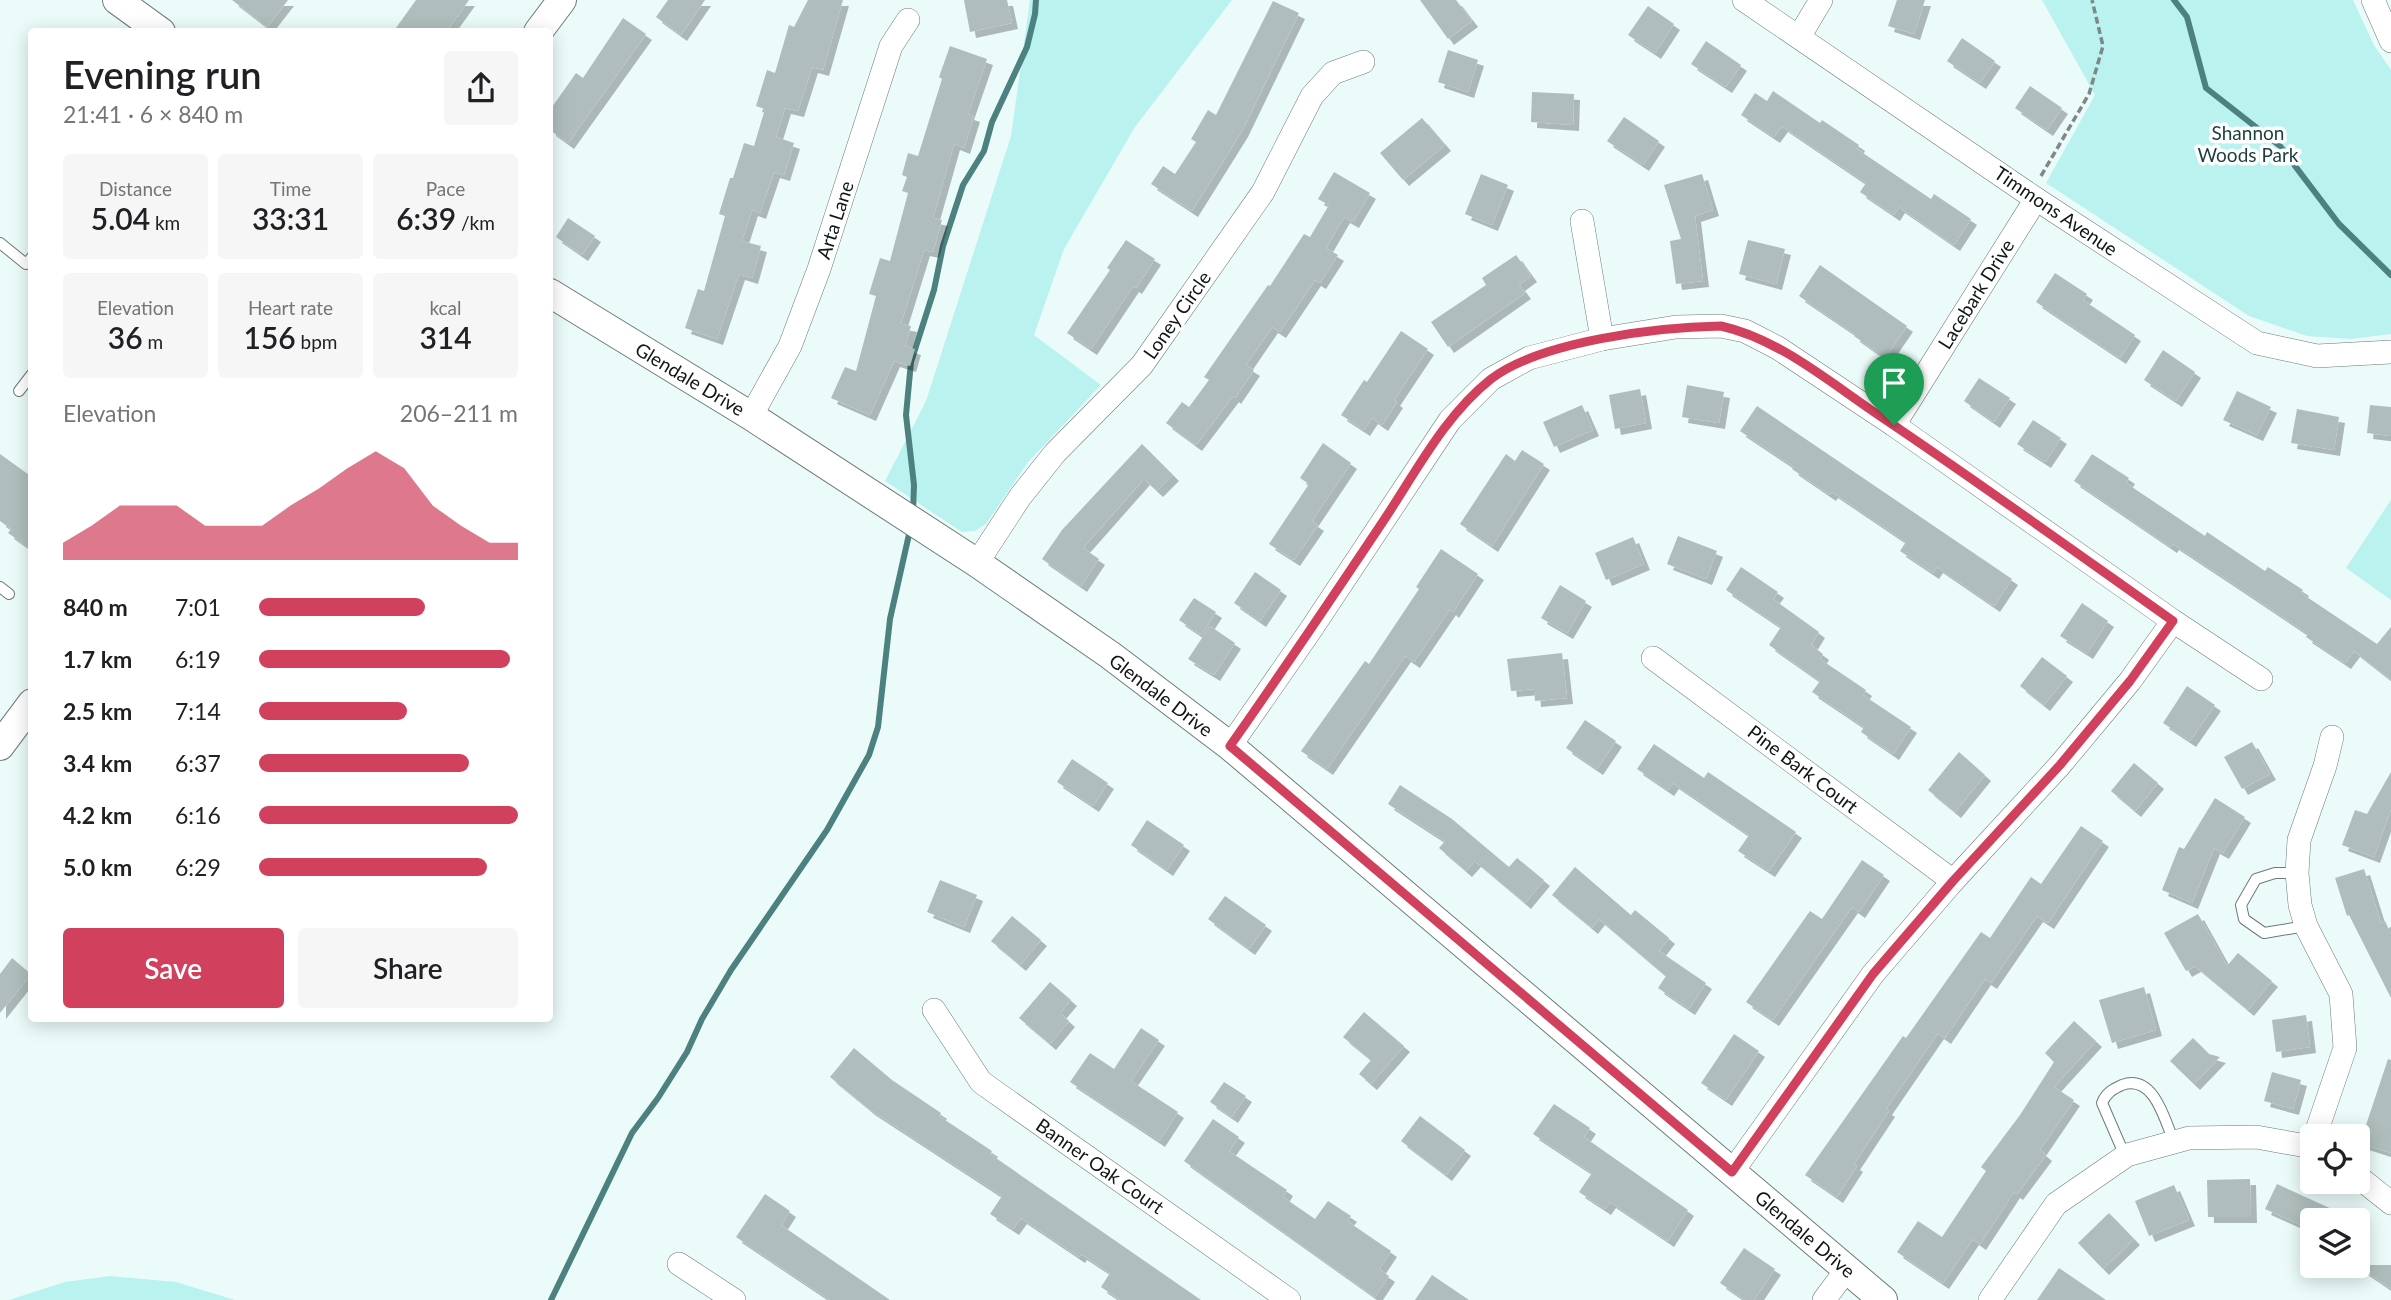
<!DOCTYPE html>
<html lang="en">
<head>
<meta charset="utf-8">
<style>
	:root { --surface:#fff; --page:#f6f6f6; --text:#202124; --muted:#757577; --accent:#d1415d }
	body { margin:0; font-family:Lato,sans-serif; background:var(--page); color:var(--text); height:100vh; display:flex; flex-direction:column; font-size:26px; white-space:nowrap }
	* { box-sizing:border-box; margin:0 }
	p { font-size:23px; color:var(--muted) }
	.icon { flex:none; width:38px; height:38px; fill:none; stroke:currentColor; stroke-width:2; stroke-linecap:round; stroke-linejoin:round }
	.map { position:relative; flex:1; overflow:hidden }
	.drawer { position:absolute; left:28px; top:28px; width:525px; height:994px; display:flex; flex-direction:column; background:var(--surface); border-radius:7px; box-shadow:0 4px 18px #0003 }
	.drawer>* { flex:none }
	.fabs { position:absolute; left:2300px; top:1124px; display:grid; gap:14px }
	.fabs a { display:grid; place-items:center; width:70px; height:70px; border-radius:7px; background:var(--surface); box-shadow:0 4px 18px #0003; font-size:35px }
	.pin { position:absolute; display:grid; place-items:center; width:60px; height:60px; color:#fff; margin:-72px -30px; border-radius:50% 50% 50% 0; rotate:-45deg; box-shadow:0 0 7px #0007 }
	.pin .icon { rotate:45deg }
	.round { display:grid; place-items:center; flex:none; width:74px; height:74px; border-radius:7px; background:var(--page) }
	.summary { display:flex; align-items:center; justify-content:space-between; height:119px; padding:0 35px }
	h1 { font-size:38px; font-weight:600; line-height:52px }
	.stats { display:grid; grid-template-columns:repeat(3,1fr); gap:10px; height:119px; padding:7px 35px }
	.stats div { display:grid; align-content:center; border-radius:7px; background:var(--page); text-align:center }
	.stats b { font-size:30px; font-weight:600 }
	.stats small { font-size:19px; font-weight:400 }
	.stats p { font-size:19px }
	.chart { height:196px; padding:14px 35px }
	.chart p { display:flex; justify-content:space-between }
	.chart svg { width:100%; height:126px; margin-top:7px; fill:var(--accent); opacity:.7 }
	.button { display:flex; gap:14px; margin-top:auto; padding:14px 35px }
	.button a { flex:1; height:80px; border-radius:7px; background:var(--accent); color:#fff; font-size:28px; font-weight:600; line-height:80px; text-align:center }
	.button a+a { background:var(--page); color:var(--text) }
	ul { padding:0 35px; list-style:none; font-size:23px }
	li { display:grid; grid-template-columns:112px 84px 1fr; align-items:center; height:52px }
	li i { height:18px; border-radius:9px; background:var(--accent) }
	.map>svg:first-child { display:block }
</style>
</head>
<body>
<div class="map">
<svg width="2391" height="1300" viewBox="0 0 2391 1300">
	<defs>
		<filter id="shadow"><feDropShadow dx="6" dy="6" stdDeviation="0" flood-color="#0004"/></filter>
	</defs>
	<rect width="100%" height="100%" fill="#ebfbfa"/>
	<g fill="#baf2f0">
		<polygon points="1030,0 1232,0 1135,127 1064,249 1034,335 1101,385 1028,462 986,524 975,531 962,532 885,481 926,401 1011,136"/>
		<polygon points="2042,0 2353,0 2374,45 2391,70 2391,334 2351,339 2307,336 2249,316 2046,183 2095,95"/>
		<polygon points="2391,500 2391,600 2346,568"/>
		<polygon points="110,1276 176,1282 235,1300 9,1300 65,1282"/>
	</g>
	<g fill="none" stroke-linecap="round" stroke-linejoin="round">
		<g stroke="#4c817f" stroke-width="6">
			<polyline points="2174,0 2187,17 2206,88 2280,146 2339,224 2391,275"/>
			<polyline points="913,513 914,485 906,415 911,362 934,290 943,246 963,185 984,151 992,122 1027,47 1035,14 1036,0"/>
			<polyline points="551,1300 632,1133 658,1098 687,1052 702,1019 731,970 827,830 869,755 878,727 890,619 910,530"/>
		</g>
	</g>
	<g fill="#afbebd" filter="url(#shadow)">
		<polygon points="232,0 288,0 267,27"/>
		<polygon points="416,0 469,0 446,32 393,32"/>
		<polygon points="668,0 705,0 681,35 656,17"/>
		<polygon points="808,0 843,0 823,70 812,67 798,111 785,108 776,137 794,143 784,175 774,172 760,213 752,210 742,241 761,246 752,278 739,274 717,339 685,328 698,289 704,291 725,216 719,214 730,178 733,178 744,143 754,146 765,109 756,106 767,70 775,73 789,25 794,27"/>
		<polygon points="964,0 1007,0 1012,23 970,32"/>
		<polygon points="1420,0 1456,0 1472,21 1448,39"/>
		<polygon points="1897,0 1925,0 1914,34 1888,26"/>
		<polygon points="1273,1 1299,13 1242,131 1192,211 1151,184 1163,166 1175,174 1196,142 1191,139 1208,110 1216,115"/>
		<polygon points="1648,6 1674,24 1655,53 1628,35"/>
		<polygon points="623,18 646,34 568,143 550,130 550,110 576,73 583,78"/>
		<polygon points="1962,38 1995,61 1980,83 1947,61"/>
		<polygon points="1706,41 1741,65 1726,87 1691,64"/>
		<polygon points="950,46 987,59 968,114 974,116 964,148 954,144 933,218 942,220 933,252 924,250 901,324 911,326 905,346 915,349 910,366 894,361 870,415 831,398 845,367 856,371 876,296 869,294 880,258 890,261 908,193 902,191 907,177 902,175 908,153 918,156 942,79 939,77"/>
		<polygon points="1448,50 1478,60 1468,92 1438,82"/>
		<polygon points="2030,86 2062,108 2047,130 2015,108"/>
		<polygon points="1773,91 1820,123 1822,120 1859,145 1857,149 1931,199 1934,194 1971,219 1954,245 1899,207 1894,215 1860,192 1866,183 1782,126 1774,137 1741,115 1755,93 1767,101"/>
		<polygon points="1532,92 1574,94 1573,125 1531,122"/>
		<polygon points="1624,117 1659,141 1643,165 1607,141"/>
		<polygon points="1422,118 1445,145 1403,180 1380,153"/>
		<polygon points="1334,172 1370,193 1353,222 1344,217 1326,248 1338,255 1320,283 1315,280 1280,332 1272,327 1246,365 1254,370 1235,398 1233,396 1196,445 1166,423 1182,402 1189,407 1209,380 1204,377 1268,285 1270,286 1304,234 1310,237 1329,205 1318,199"/>
		<polygon points="1481,174 1508,185 1492,225 1465,214"/>
		<polygon points="1702,174 1713,210 1695,216 1703,281 1676,284 1670,241 1681,239 1664,185"/>
		<polygon points="568,218 595,236 582,255 556,237"/>
		<polygon points="1126,240 1155,259 1136,288 1133,286 1091,349 1067,333 1110,270 1107,268"/>
		<polygon points="1748,240 1785,249 1776,284 1739,274"/>
		<polygon points="1516,255 1531,276 1519,285 1525,293 1448,347 1431,322 1486,285 1482,278"/>
		<polygon points="1820,265 1907,326 1885,358 1854,336 1855,334 1799,296"/>
		<polygon points="2055,273 2087,294 2083,300 2135,335 2120,358 2036,302"/>
		<polygon points="1401,331 1428,349 1394,400 1397,402 1382,425 1372,418 1364,430 1341,415 1364,380 1367,382"/>
		<polygon points="2163,350 2195,372 2176,401 2144,380"/>
		<polygon points="1979,378 2010,398 1994,422 1964,401"/>
		<polygon points="1687,385 1724,392 1719,423 1682,417"/>
		<polygon points="1640,389 1646,423 1615,429 1609,395"/>
		<polygon points="2237,391 2271,407 2257,435 2223,420"/>
		<polygon points="1582,405 1593,430 1554,447 1543,422"/>
		<polygon points="2370,405 2391,407 2391,436 2367,433"/>
		<polygon points="1757,406 2012,579 1994,606 1937,567 1933,573 1900,551 1906,542 1832,492 1830,495 1792,469 1794,467 1740,431"/>
		<polygon points="2297,409 2339,417 2334,450 2291,443"/>
		<polygon points="2033,420 2061,438 2045,462 2017,444"/>
		<polygon points="1323,443 1351,463 1312,521 1318,525 1294,560 1269,544 1309,484 1300,478"/>
		<polygon points="1142,444 1173,475 1157,491 1144,479 1083,548 1099,559 1081,586 1042,559 1062,530"/>
		<polygon points="1522,450 1544,464 1492,546 1460,524 1506,454 1515,461"/>
		<polygon points="0,454 32,477 32,550 8,533 11,529 0,521"/>
		<polygon points="2092,454 2129,478 2126,483 2205,536 2207,532 2265,571 2268,567 2303,590 2301,593 2377,644 2391,627 2391,680 2354,651 2345,663 2306,637 2308,634 2229,581 2173,544 2171,547 2074,481"/>
		<polygon points="1678,536 1717,551 1706,579 1667,564"/>
		<polygon points="1633,537 1644,564 1606,580 1595,553"/>
		<polygon points="1441,549 1478,574 1453,612 1450,609 1414,662 1405,656 1327,769 1301,751 1365,661 1369,664 1419,589 1416,587"/>
		<polygon points="1741,567 1778,592 1773,599 1819,632 1811,645 1823,654 1820,659 1866,690 1863,695 1911,727 1893,754 1861,732 1864,727 1812,692 1820,681 1769,645 1781,627 1726,590"/>
		<polygon points="1255,572 1281,590 1260,621 1234,603"/>
		<polygon points="1560,585 1586,601 1567,633 1541,618"/>
		<polygon points="1194,598 1216,612 1201,635 1179,620"/>
		<polygon points="2082,603 2108,621 2087,653 2060,636"/>
		<polygon points="1210,626 1235,643 1214,675 1188,659"/>
		<polygon points="1562,653 1567,698 1535,701 1534,689 1511,691 1507,659"/>
		<polygon points="2042,657 2067,676 2044,705 2020,686"/>
		<polygon points="2187,686 2215,705 2190,741 2163,723"/>
		<polygon points="1585,720 1616,741 1597,769 1566,748"/>
		<polygon points="2252,742 2270,774 2242,789 2224,757"/>
		<polygon points="1654,744 1704,778 1708,772 1796,832 1769,871 1738,851 1749,835 1673,783 1668,790 1637,769"/>
		<polygon points="1959,752 1985,775 1955,812 1928,790"/>
		<polygon points="1072,759 1108,783 1093,806 1057,782"/>
		<polygon points="2134,763 2158,783 2135,811 2111,791"/>
		<polygon points="2391,772 2391,809 2374,857 2342,845 2355,810 2367,814"/>
		<polygon points="1400,785 1452,819 1509,867 1517,858 1544,880 1525,903 1475,861 1466,871 1439,848 1445,841 1388,804"/>
		<polygon points="2215,798 2245,817 2223,853 2214,848 2192,903 2162,890 2179,847 2184,849"/>
		<polygon points="1147,820 1184,845 1167,870 1131,845"/>
		<polygon points="2081,826 2103,841 2048,923 2037,916 1991,983 1985,979 1945,1038 1938,1033 1886,1109 1889,1111 1854,1164 1857,1166 1837,1197 1805,1175 1903,1036 1906,1038 1981,932 1990,938 2031,877 2041,884"/>
		<polygon points="1862,860 1884,875 1859,912 1852,907 1773,1020 1746,1002 1810,911 1822,919"/>
		<polygon points="1575,867 1631,915 1635,910 1669,938 1659,951 1706,983 1689,1009 1658,988 1666,976 1599,919 1592,928 1552,895"/>
		<polygon points="2364,869 2381,923 2385,921 2391,934 2391,998 2349,915 2347,916 2335,878"/>
		<polygon points="940,880 977,895 964,927 927,912"/>
		<polygon points="1225,896 1266,925 1249,949 1208,919"/>
		<polygon points="2198,914 2227,966 2238,953 2272,981 2248,1010 2195,966 2186,971 2164,933"/>
		<polygon points="1012,916 1041,940 1020,965 991,941"/>
		<polygon points="12,958 31,974 0,1013 0,974"/>
		<polygon points="1050,982 1071,1000 1060,1013 1069,1021 1050,1044 1019,1018"/>
		<polygon points="2144,987 2156,1030 2112,1043 2099,1000"/>
		<polygon points="1364,1012 1404,1046 1371,1084 1359,1074 1371,1060 1343,1037"/>
		<polygon points="2306,1015 2310,1047 2276,1052 2272,1020"/>
		<polygon points="2074,1021 2096,1041 2054,1087 2074,1100 2040,1150 2046,1155 2017,1194 2014,1192 1980,1244 1973,1239 1943,1283 1897,1252 1918,1221 1942,1237 1986,1171 1981,1167 2020,1115 2054,1062 2045,1053"/>
		<polygon points="1141,1028 1159,1040 1131,1081 1178,1112 1159,1141 1070,1082 1090,1053 1114,1069"/>
		<polygon points="1734,1034 1759,1051 1726,1100 1701,1083"/>
		<polygon points="2193,1038 2209,1054 2220,1057 2194,1084 2170,1061"/>
		<polygon points="854,1048 892,1080 941,1113 939,1116 992,1151 990,1154 1201,1300 1120,1300 1101,1287 1110,1273 1081,1254 1079,1257 1021,1218 1013,1229 990,1214 1002,1196 869,1109 830,1077"/>
		<polygon points="2388,1059 2391,1060 2391,1153 2360,1143"/>
		<polygon points="2272,1072 2301,1080 2293,1109 2264,1101"/>
		<polygon points="1224,1082 1246,1096 1232,1117 1210,1102"/>
		<polygon points="1554,1104 1590,1128 1584,1137 1688,1210 1668,1241 1610,1202 1605,1209 1579,1192 1592,1173 1533,1134"/>
		<polygon points="1420,1116 1465,1150 1446,1175 1401,1141"/>
		<polygon points="1213,1119 1239,1137 1229,1151 1287,1190 1283,1197 1315,1219 1328,1201 1351,1216 1347,1221 1391,1251 1379,1269 1389,1276 1375,1297 1184,1161"/>
		<polygon points="2250,1179 2251,1217 2208,1217 2207,1180"/>
		<polygon points="2277,1184 2356,1220 2312,1220 2312,1230 2265,1209"/>
		<polygon points="2174,1185 2189,1220 2149,1236 2135,1201"/>
		<polygon points="765,1194 790,1211 781,1225 890,1300 830,1300 736,1237"/>
		<polygon points="2109,1213 2134,1239 2103,1269 2078,1243"/>
		<polygon points="1744,1248 1775,1269 1754,1300 1745,1300 1720,1283"/>
		<polygon points="2356,1265 2391,1265 2391,1289"/>
		<polygon points="2059,1268 2106,1300 2037,1300"/>
		<polygon points="1432,1275 1469,1300 1415,1300"/>
	</g>
	<g fill="none" stroke-linecap="round" stroke-linejoin="round">
		<defs>
			<g id="service">
				<polyline points="0,243 26,264 32,257"/>
				<polyline points="19,391 32,374"/>
				<polyline points="0,587 9,594"/>
				<polyline points="2297,873 2275,873 2256,879 2241,905 2244,919 2264,933 2306,926"/>
				<path d="M2125 1156 2102 1103C2106 1093 2113 1089 2122 1085 2154 1073 2165 1121 2174 1142"/>
			</g>
			<g id="minor">
				<polyline points="1744,0 2036,199 2257,343 2317,356 2391,352"/>
				<polyline points="2373,0 2391,41"/>
				<polyline points="1799,37 1821,0"/>
				<polyline points="1582,221 1602,339"/>
				<polyline points="751,416 790,346 819,269 891,46 908,20"/>
				<polyline points="1894,425 2036,199"/>
				<polyline points="977,563 1020,497 1055,453 1142,365 1263,192 1312,96 1333,73 1363,62"/>
				<polyline points="1653,658 1953,881"/>
				<polyline points="1230,746 1310,631 1450,420 1491,379 1529,358 1602,339 1676,327 1721,326 1745,331 1778,348 1894,425 2173,621 2261,679"/>
				<polyline points="934,1010 981,1082 1289,1300"/>
				<polyline points="2315,1136 2345,1048 2341,994 2306,926 2300,905 2297,873 2299,840 2325,766 2332,737"/>
				<polyline points="1732,1172 1873,974 1953,881 2060,765 2130,681 2173,621"/>
				<polyline points="2357,1176 2391,1203"/>
				<polyline points="679,1264 734,1300"/>
				<polyline points="1824,1300 1847,1269"/>
				<polyline points="1990,1300 2056,1204 2127,1155 2189,1138 2256,1137 2312,1147"/>
			</g>
			<g id="tertiary">
				<polyline points="117,0 161,32"/>
				<polyline points="538,32 562,0"/>
				<polyline points="550,293 751,416 977,563 1110,655 1230,746 1883,1300"/>
				<polyline points="0,746 32,703"/>
			</g>
		</defs>
		<use href="#service" stroke="#6c7a79" stroke-width="12"/>
		<use href="#minor" stroke="#6c7a79" stroke-width="24"/>
		<use href="#tertiary" stroke="#6c7a79" stroke-width="30"/>
		<polyline stroke="#7d8887" stroke-width="3.5" stroke-dasharray="7 3.5" stroke-linecap="butt" points="2041,176 2089,94 2103,46 2092,0"/>
		<use href="#service" stroke="#fff" stroke-width="10"/>
		<use href="#minor" stroke="#fff" stroke-width="23"/>
		<use href="#tertiary" stroke="#fff" stroke-width="28"/>
	</g>
	<g fill="none" stroke-linecap="round" stroke-linejoin="round">
		<defs>
			<path id="route" d="M1721 326C1779 339 1828 381 1877 414 1977 481 2074 551 2173 621L2130 681 2060 765 1953 881 1873 974 1732 1172 1230 746C1282 672 1332 598 1382 523 1415 474 1444 416 1491 379 1541 341 1658 327 1721 326Z"/>
		</defs>
		<use href="#route" stroke="#fff" stroke-width="14"/>
		<use href="#route" stroke="#d1415d" stroke-width="9"/>
	</g>
	<g text-anchor="middle" stroke-width="7" stroke-linejoin="round" paint-order="stroke">
		<g font-size="19" fill="#1b3f3e" stroke="#fff">
			<text x="2248" y="140">Shannon<tspan x="2248" dy="22">Woods Park</tspan></text>
		</g>
		<g font-size="19" fill="#101515" stroke="#fff">
			<text transform="translate(2056 211) rotate(34)" y="7">Timmons Avenue</text>
			<text transform="translate(835 220) rotate(-72)" y="7">Arta Lane</text>
			<text transform="translate(1976 294) rotate(-58)" y="7">Lacebark Drive</text>
			<text transform="translate(1177 315) rotate(-55)" y="7">Loney Circle</text>
			<text transform="translate(690 379) rotate(31)" y="7">Glendale Drive</text>
			<text transform="translate(1161 695) rotate(37)" y="7">Glendale Drive</text>
			<text transform="translate(1803 769) rotate(37)" y="7">Pine Bark Court</text>
			<text transform="translate(1100 1166) rotate(35)" y="7">Banner Oak Court</text>
			<text transform="translate(1805 1234) rotate(40)" y="7">Glendale Drive</text>
		</g>
	</g>
</svg>
<div class="fabs">
<a><svg class="icon" aria-label="locate" viewBox="0 0 24 24"><circle cx="12" cy="12" r="6"/><path d="M12 2v4M12 18v4M2 12h4M18 12h4"/></svg></a>
<a><svg class="icon" aria-label="layers" viewBox="0 0 24 24"><path d="M12 4l9 5-9 5-9-5zM3 14l9 5 9-5"/></svg></a>
</div>
<div class="pin" style="left:1894px;top:425px;background:#1e9e55"><svg class="icon" aria-label="arrive" viewBox="0 0 24 24"><path d="M6 21V4h12l-3 4 3 4H6"/></svg></div>
<section class="drawer">
<div class="summary"><div><h1>Evening run</h1><p>21:41 · 6 × 840 m</p></div><a class="round"><svg class="icon" aria-label="share" viewBox="0 0 24 24"><path d="M12 15V3M7 8l5-5 5 5M5 13v7h14v-7"/></svg></a></div>
<div class="stats">
<div><p>Distance</p><b>5.04<small> km</small></b></div>
<div><p>Time</p><b>33:31</b></div>
<div><p>Pace</p><b>6:39<small> /km</small></b></div>
</div>
<div class="stats">
<div><p>Elevation</p><b>36<small> m</small></b></div>
<div><p>Heart rate</p><b>156<small> bpm</small></b></div>
<div><p>kcal</p><b>314</b></div>
</div>
<div class="chart"><p><span>Elevation</span>206–211 m</p>
<svg viewBox="0 0 160 44" preserveAspectRatio="none"><path d="M0 44V38L10 32L20 25L30 25L40 25L50 32L60 32L70 32L80 25L90 19L100 12L110 6L120 12L130 25L140 32L150 38L160 38V44z"/></svg>
</div>
<ul>
<li><b>840 m</b>7:01<i style="width:64%"></i></li>
<li><b>1.7 km</b>6:19<i style="width:97%"></i></li>
<li><b>2.5 km</b>7:14<i style="width:57%"></i></li>
<li><b>3.4 km</b>6:37<i style="width:81%"></i></li>
<li><b>4.2 km</b>6:16<i style="width:100%"></i></li>
<li><b>5.0 km</b>6:29<i style="width:88%"></i></li>
</ul>
<div class="button"><a>Save</a><a>Share</a></div>
</section>
</div>
</body>
</html>
